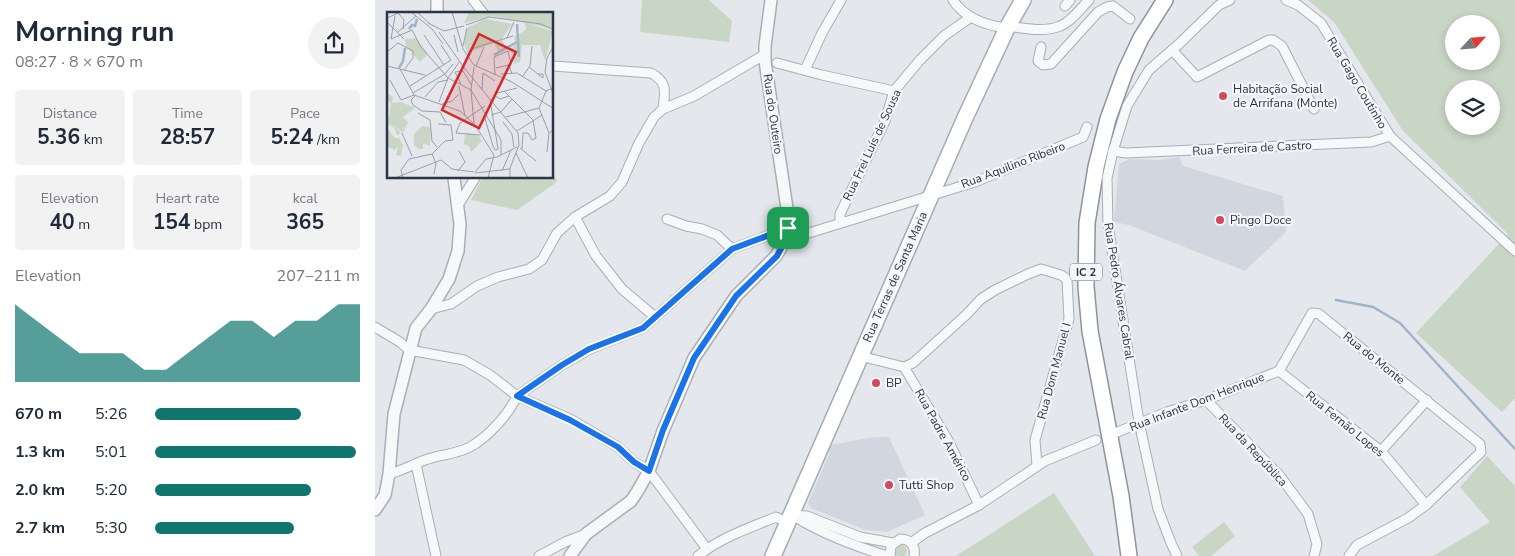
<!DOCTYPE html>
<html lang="en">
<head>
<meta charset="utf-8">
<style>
	:root { --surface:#fff; --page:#f2f2f3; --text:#1f2937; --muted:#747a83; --accent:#0f766e }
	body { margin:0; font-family:"Nunito Sans",sans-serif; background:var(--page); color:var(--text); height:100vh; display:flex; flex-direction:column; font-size:19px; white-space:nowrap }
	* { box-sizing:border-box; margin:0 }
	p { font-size:16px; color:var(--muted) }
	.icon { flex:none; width:28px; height:28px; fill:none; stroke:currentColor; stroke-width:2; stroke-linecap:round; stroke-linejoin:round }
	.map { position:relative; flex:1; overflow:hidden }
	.details { display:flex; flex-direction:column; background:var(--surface); width:375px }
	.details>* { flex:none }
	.needle { width:32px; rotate:64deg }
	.controls { position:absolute; left:1070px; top:15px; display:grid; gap:10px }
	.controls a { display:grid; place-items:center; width:55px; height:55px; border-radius:50%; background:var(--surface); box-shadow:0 2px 8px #0003; font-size:25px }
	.pin { position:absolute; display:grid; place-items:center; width:42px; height:42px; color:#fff; margin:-21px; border-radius:10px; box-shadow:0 2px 8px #0006 }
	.round { display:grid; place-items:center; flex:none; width:52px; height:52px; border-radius:26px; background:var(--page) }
	.overview { display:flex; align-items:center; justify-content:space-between; height:85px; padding:0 15px }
	h1 { font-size:28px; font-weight:700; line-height:38px }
	.figures { display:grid; grid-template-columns:repeat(3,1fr); gap:8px; height:85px; padding:5px 15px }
	.figures div { display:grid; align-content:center; border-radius:5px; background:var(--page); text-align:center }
	.figures b { font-size:21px; font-weight:700 }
	.figures small { font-size:14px; font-weight:400 }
	.figures p { font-size:14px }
	.chart { height:140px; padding:10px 15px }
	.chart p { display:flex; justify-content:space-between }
	.chart svg { width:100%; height:90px; margin-top:5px; fill:var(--accent); opacity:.7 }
	ul { padding:0 15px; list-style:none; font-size:16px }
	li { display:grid; grid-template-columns:80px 60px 1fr; align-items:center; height:38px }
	li i { height:12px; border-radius:6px; background:var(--accent) }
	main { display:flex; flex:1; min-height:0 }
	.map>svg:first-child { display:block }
</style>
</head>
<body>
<main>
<section class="details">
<div class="overview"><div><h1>Morning run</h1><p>08:27 · 8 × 670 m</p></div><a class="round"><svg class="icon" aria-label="share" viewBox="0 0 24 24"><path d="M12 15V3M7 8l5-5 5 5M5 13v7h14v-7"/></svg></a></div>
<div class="figures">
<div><p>Distance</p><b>5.36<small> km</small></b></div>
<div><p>Time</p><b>28:57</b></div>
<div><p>Pace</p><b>5:24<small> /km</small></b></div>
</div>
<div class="figures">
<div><p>Elevation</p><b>40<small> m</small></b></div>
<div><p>Heart rate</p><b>154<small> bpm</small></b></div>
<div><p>kcal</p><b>365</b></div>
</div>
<div class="chart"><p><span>Elevation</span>207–211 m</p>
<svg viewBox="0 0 160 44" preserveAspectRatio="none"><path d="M0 44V6L10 14L20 22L30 30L40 30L50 30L60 38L70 38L80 30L90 22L100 14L110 14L120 22L130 14L140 14L150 6L160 6V44z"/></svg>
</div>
<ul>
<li><b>670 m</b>5:26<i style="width:71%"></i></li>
<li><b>1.3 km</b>5:01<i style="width:98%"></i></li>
<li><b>2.0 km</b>5:20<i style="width:76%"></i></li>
<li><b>2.7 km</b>5:30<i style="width:68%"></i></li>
</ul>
</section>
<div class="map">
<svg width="1140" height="556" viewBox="0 0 1140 556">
	<rect width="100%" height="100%" fill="#e4e7ec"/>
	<g fill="#d2d6de">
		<polygon points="804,157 808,166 908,196 911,232 870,271 754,225 739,222 744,164 755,159 785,160"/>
		<polygon points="501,437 514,437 550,515 512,532 490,530 436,508 433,503 455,452 454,445"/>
	</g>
	<g fill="#c9d6c5" fill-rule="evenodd">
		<polygon points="267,0 334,0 357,21 354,42 265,32"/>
		<path d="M933 0H1140V398L1127 412 1041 333 1133 234 1028 131 959 22ZM1079 24H1116V61H1079ZM1079 89H1116V126H1079Z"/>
		<polygon points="178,171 182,182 142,210 96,200 107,178 178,178"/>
		<polygon points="1112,456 1140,486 1140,556 1058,556 1115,522 1085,487"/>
		<polygon points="679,493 720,556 581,556"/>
		<polygon points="849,522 860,536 836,556 824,556 817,547"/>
		<circle cx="526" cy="551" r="6"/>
	</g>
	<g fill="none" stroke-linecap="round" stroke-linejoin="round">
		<polyline stroke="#9fb4cc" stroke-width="2.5" points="961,300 998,307 1025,323 1140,449"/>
		<defs>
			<g id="minor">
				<polyline points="98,0 109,14"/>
				<path d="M578 0C587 14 602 22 620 26 626 28 633 26 639 27 655 29 670 32 685 26 696 22 706 8 714 0"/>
				<polyline points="911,0 923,5 946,23 1015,136 1140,251"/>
				<polyline points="690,6 695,0"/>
				<polyline points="666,47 663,61 668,65 676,64 723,12 732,7 738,6 755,19"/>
				<polyline points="797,50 822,77 894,40 898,40 907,46 939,109"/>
				<polyline points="402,63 447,75 519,91"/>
				<path d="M178 66 276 73C293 82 290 92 288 109"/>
				<polyline points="430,70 447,33 466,0"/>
				<polyline points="738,151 751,153 996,142 1015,136"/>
				<polyline points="82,207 100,178"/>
				<polyline points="200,217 221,256 247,289 280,317"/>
				<polyline points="292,219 311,226 327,229 342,235 357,249"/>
				<polyline points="465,222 465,214 510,121 519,91 545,60 569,36 596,17"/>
				<polyline points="412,237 424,236 600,182 708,137 712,127"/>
				<polyline points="56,309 76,304 102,286 123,277 154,269 167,260 182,233 200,217 235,196 247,182 264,143 279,117 288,109 319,96 389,55"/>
				<polyline points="0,327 25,342 34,350 89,360 115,375 142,396 195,419 243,447 259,462 274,471 332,549"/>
				<polyline points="485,356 529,367 538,363 592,314 606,299 620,290 653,274 666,269 686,275 692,279 694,319 660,440 662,466"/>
				<polyline points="529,367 573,440 604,505"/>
				<polyline points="904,371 937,313 944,314 1105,444 1106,452 1051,505 1033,518 982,545 974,556"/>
				<polyline points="904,371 1006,451 1051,505"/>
				<polyline points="142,396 187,365 215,349 268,328 357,249 413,228"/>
				<polyline points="831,400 905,476 933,514 942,544 939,556"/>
				<polyline points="740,433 792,412 831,400 904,371"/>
				<polyline points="1006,451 1052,400"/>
				<polyline points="41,464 61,556"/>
				<path d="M14 474C27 471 38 464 50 460 64 455 82 454 95 447 113 437 134 414 142 396"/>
				<polyline points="417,515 432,516 485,537 518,543"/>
				<path d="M419 516C447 534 480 546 512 556"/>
				<polyline points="536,543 550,533 604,505 670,461 721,440"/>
				<polyline points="164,556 190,542 211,534"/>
				<path d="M323 556C345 538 374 528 401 517L413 523"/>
				<path d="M515 556 516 546 525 539C535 539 541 546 539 556"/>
				<polyline points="802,556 796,543 783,509 764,422 733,225 732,178 738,151 752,106 774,70 804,44 844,5 855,0"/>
			</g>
			<g id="tertiary">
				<polyline points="62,0 62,14"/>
				<polyline points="0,510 10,495 14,474 19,414 41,328 56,309 74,279 83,251 85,224 79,178"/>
				<polyline points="195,556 211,534 256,501 262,492 274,471 288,431 319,358 361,296 401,256 412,237 413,215 390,61 390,46 396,0"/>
			</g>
			<polyline id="primary" points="398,556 590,118 632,28 648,0"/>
			<polyline id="trunk" points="754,556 746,496 715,331 711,287 712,223 721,167 733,119 750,72 766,38 790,0"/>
		</defs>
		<use href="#minor" stroke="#a9aeb7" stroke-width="11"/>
		<use href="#tertiary" stroke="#a9aeb7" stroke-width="14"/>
		<use href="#primary" stroke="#a3abb8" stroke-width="18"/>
		<use href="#trunk" stroke="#8b94a3" stroke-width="18"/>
		<use href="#minor" stroke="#f7f8fa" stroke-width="9"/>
		<use href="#tertiary" stroke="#f7f8fa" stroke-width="11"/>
		<use href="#primary" stroke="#fff" stroke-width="15"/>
		<use href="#trunk" stroke="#fff" stroke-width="15"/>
	</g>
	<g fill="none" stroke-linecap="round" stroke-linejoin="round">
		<defs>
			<polygon id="route" points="413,228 412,237 402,256 361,296 319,358 288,430 274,471 259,462 243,447 195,420 142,396 187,365 214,349 268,328 357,249"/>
		</defs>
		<use href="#route" stroke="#fff" stroke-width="10"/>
		<use href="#route" stroke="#1a73e8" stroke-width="6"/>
	</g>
	<g fill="#d1495b" stroke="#f4f6f9" stroke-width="2">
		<circle cx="848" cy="96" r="5"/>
		<circle cx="845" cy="220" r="5"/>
		<circle cx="501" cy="383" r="5"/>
		<circle cx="514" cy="485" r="5"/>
	</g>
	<g text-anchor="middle" stroke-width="4.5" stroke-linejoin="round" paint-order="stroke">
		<rect fill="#f4f6f9" stroke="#676e7b" stroke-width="1" x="695" y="263.5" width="32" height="17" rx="4"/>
		<g font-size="11" font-weight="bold" fill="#2b3445">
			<text x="711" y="276">IC 2</text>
		</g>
		<g font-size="12" fill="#2b3445" stroke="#f4f6f9">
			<text transform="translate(982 83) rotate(59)" y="4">Rua Gago Coutinho</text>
			<text transform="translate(398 114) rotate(82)" y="4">Rua do Outeiro</text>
			<text transform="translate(497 145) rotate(-65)" y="4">Rua Frei Luís de Sousa</text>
			<text transform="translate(877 148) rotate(-3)" y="4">Rua Ferreira de Castro</text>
			<text transform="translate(638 165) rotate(-21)" y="4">Rua Aquilino Ribeiro</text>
			<text transform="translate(520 277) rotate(-66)" y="4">Rua Terras de Santa Maria</text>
			<text transform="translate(744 291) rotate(81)" y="4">Rua Pedro Álvares Cabral</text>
			<text transform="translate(999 358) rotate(39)" y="4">Rua do Monte</text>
			<text transform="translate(679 371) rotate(-75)" y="4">Rua Dom Manuel I</text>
			<text transform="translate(822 402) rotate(-21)" y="4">Rua Infante Dom Henrique</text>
			<text transform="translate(970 424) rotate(39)" y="4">Rua Fernão Lopes</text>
			<text transform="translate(568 435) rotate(61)" y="4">Rua Padre Américo</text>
			<text transform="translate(878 450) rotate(47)" y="4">Rua da República</text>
		</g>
		<g font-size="12" fill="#2b3445" stroke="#f4f6f9" text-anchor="start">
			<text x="858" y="93">Habitação Social<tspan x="858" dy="14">de Arrifana (Monte)</tspan></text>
			<text x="855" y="224">Pingo Doce</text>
			<text x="511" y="387">BP</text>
			<text x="524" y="489">Tutti Shop</text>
		</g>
	</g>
	<g transform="translate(12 12)">
		<rect width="166" height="166" fill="#e4e7ec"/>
		<path d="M82 0H166V17L105 4 77 11ZM99 7 125 12 115 27 119 37 111 40 107 31 80 41 77 31 81 15ZM138 11 166 19 158 49 153 33H135L133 50 127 52 126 41 121 39 129 32 127 25 139 18ZM29 26 41 42 33 50 19 34 18 27ZM0 81 6 85 5 91 14 90 28 96 16 105 21 110 16 121 6 112 14 121 10 123 7 115 1 112 4 91 0 89ZM35 114 44 115 43 134 36 131V137H32L27 133V122ZM0 116 8 126H12L16 133 14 144 9 143 11 135 7 138 0 134ZM78 121 92 124 95 129 84 140 82 134 77 132Z" fill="#c9d6c5"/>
		<path fill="none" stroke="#9fb4cc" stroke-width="2.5" d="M130 12 132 45M22 17 25 13 28 14 30 7M107 43 130 30M12 56 16 49 18 36"/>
		<path fill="none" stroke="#9a9fa9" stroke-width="1" d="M24 0 45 17 56 32M30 0 43 12M65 0 76 37 87 53 125 70 167 97M12 2 17 8 16 17M0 6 14 0M0 10 17 27M41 11 57 19 77 14M79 13 102 5 154 12 167 18M11 20 29 4M52 20 78 57 131 121 132 133 123 156V166M37 23 57 53M67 23 71 40M120 26 127 10M4 27 25 18 34 35 61 66 84 78 114 128V143M4 27 8 4M167 33 160 46 158 60 167 84M76 34 80 16M0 40 11 31 26 39V46L17 58M80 43 87 36 126 24M0 54 38 63M89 54 97 35M142 55 151 62 156 66V62H151M109 56 122 53 125 62M13 57 27 83 73 99 88 113 107 143 101 166M76 59 85 74M114 62 130 61 159 79M108 63 107 45 121 39 124 51M135 65 143 54 145 34M61 66 73 49M3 68 14 88 27 83M74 72 68 60 76 59M23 74 64 48 54 33M72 74 78 104M95 77 96 61 108 69M84 78 87 112M84 78 87 55M117 79 146 108M26 81 58 62 66 52M110 81 130 76M107 83 113 87 122 84M28 84 24 88 26 93 35 99 53 100 59 111M38 85 51 70 61 68M103 87 111 137M52 90 61 66M55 92 65 89 72 82M152 96 162 121M31 101 43 108 45 129 50 135M97 103 106 134 108 138 111 137M104 103 114 100 125 87M119 105 152 96 159 79 166 76M116 110 125 122 127 135M51 112 64 113 66 128M130 119 155 103M15 121 25 144M69 121 73 111 98 94M69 121 93 123M133 136 149 149M135 137 136 121H141L145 128 149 126 146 108M160 140 162 121 167 117M129 141 141 166M45 142 58 129 66 128M45 142 49 151 47 162M71 159 78 150 72 139M115 159 124 138M88 160 99 147 110 145 130 135M88 161 123 157M8 166 54 148 65 157 87 160M16 166 14 158 22 147 45 142"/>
		<path fill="#d62828" fill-opacity="0.15" stroke="#d62828" stroke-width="2.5" d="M92 22 129 40 92 116 55 98Z"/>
		<rect width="166" height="166" fill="none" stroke="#2b3445" stroke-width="2.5"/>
	</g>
</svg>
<div class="controls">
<a><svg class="needle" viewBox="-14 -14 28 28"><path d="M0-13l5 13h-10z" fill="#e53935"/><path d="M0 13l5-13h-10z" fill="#747a83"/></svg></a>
<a><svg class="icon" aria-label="layers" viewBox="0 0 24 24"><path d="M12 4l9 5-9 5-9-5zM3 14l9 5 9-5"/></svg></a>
</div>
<div class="pin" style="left:413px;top:228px;background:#1e9e55"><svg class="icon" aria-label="arrive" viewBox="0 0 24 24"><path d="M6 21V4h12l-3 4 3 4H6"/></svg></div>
</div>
</main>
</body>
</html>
